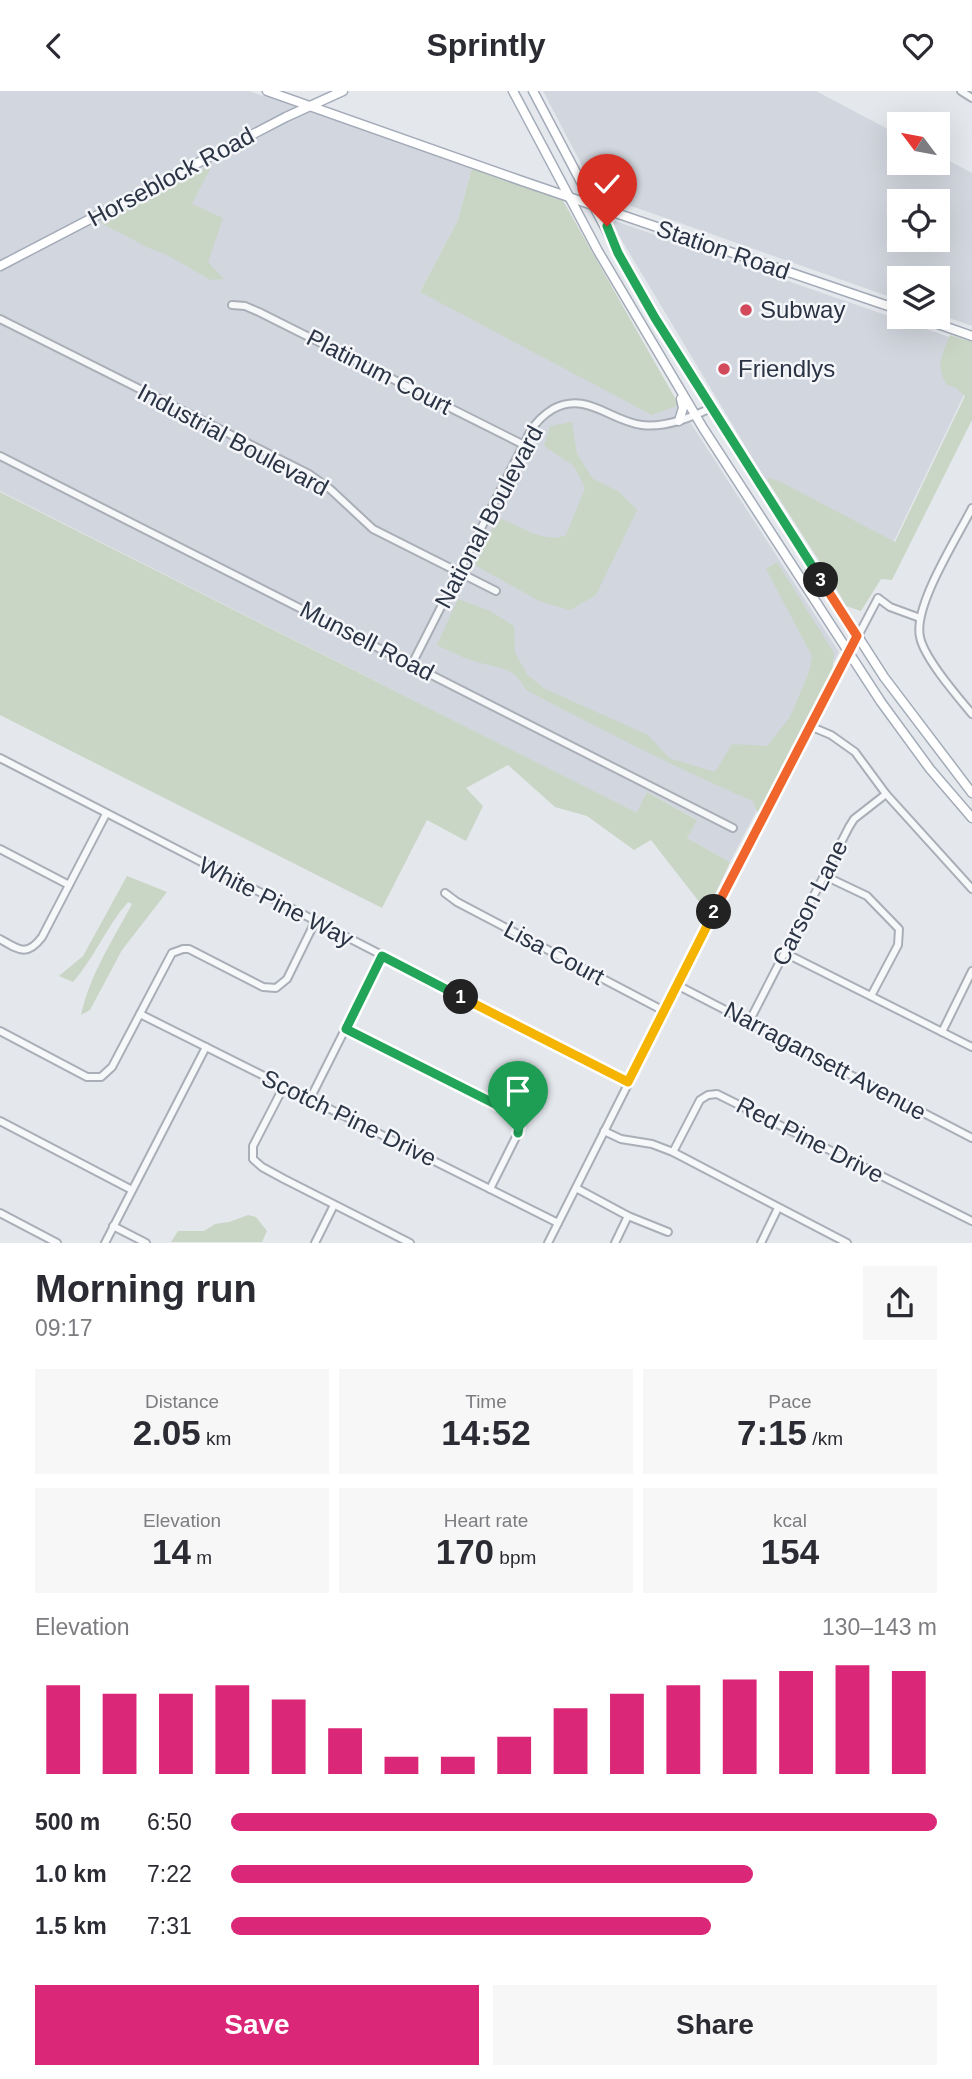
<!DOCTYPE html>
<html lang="en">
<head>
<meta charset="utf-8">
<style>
	:root { --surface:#fff; --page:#f7f7f7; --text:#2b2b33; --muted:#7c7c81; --accent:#db2777 }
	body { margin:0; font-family:Arial,sans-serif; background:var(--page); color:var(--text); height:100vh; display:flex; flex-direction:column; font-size:26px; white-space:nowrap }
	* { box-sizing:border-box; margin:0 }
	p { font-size:23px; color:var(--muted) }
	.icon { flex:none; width:38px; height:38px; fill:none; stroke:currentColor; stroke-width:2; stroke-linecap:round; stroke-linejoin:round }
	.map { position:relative; height:1152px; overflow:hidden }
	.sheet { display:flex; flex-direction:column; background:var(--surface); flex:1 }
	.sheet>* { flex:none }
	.needle { width:46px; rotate:302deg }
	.fabs { position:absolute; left:887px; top:21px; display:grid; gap:14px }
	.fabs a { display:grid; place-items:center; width:63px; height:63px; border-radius:0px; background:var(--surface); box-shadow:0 7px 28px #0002; font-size:35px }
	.pin { position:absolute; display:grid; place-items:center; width:60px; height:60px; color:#fff; margin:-72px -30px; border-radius:50% 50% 50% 0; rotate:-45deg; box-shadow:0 0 7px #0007 }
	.pin .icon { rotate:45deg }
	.km { position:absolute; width:35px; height:35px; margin:-18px; border-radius:50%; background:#222; color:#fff; font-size:19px; line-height:35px; text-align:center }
	.round { display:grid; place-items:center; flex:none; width:74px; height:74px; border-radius:0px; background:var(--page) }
	.overview { display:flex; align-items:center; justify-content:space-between; height:119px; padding:0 35px }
	h1 { font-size:38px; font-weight:700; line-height:52px }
	.figures { display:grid; grid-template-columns:repeat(3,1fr); gap:10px; height:119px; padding:7px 35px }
	.figures div { display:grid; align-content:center; border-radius:0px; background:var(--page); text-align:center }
	.figures b { font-size:35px; font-weight:700 }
	.figures small { font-size:19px; font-weight:400 }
	.figures p { font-size:19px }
	.chart { height:196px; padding:14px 35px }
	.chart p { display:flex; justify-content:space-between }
	.chart svg { width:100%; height:126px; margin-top:7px; stroke:var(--accent); stroke-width:6 }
	.button { display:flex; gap:14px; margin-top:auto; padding:14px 35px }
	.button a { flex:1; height:80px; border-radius:0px; background:var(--accent); color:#fff; font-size:28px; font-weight:700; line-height:80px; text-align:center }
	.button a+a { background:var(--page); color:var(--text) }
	ul { padding:0 35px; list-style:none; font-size:23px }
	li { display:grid; grid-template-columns:112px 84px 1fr; align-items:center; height:52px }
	li i { height:18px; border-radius:9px; background:var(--accent) }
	header { display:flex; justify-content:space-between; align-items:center; height:91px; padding:0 35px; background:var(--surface); font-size:32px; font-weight:700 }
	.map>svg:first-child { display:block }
</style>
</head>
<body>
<header><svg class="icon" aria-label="back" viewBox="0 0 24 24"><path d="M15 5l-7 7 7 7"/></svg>Sprintly<svg class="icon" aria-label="heart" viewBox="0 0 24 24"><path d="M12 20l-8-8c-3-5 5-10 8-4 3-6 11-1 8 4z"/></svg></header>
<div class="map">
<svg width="972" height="1152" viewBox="0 0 972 1152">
	<rect width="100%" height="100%" fill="#e4e7ec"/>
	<g fill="#d2d6de" fill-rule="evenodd">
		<polygon points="0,0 249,0 472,77 458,129 420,201 679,314 839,561 730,771 687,747 696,728 647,701 638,723 0,400"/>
		<path d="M543 0H816L899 44 900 72H938V64L972 82V235L938 223V187H900L899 209 597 103ZM900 110H938V149H900Z"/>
		<polygon points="615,130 972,254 972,287 892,454 765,388 612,133"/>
	</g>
	<g fill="#c9d6c5">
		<polygon points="212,74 192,113 223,127 208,171 224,188 211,189 165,163 149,157 99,131"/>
		<polygon points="472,77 562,108 679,314 652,324 420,201 458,129"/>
		<path d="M950 244 972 251V329L892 489 881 488 861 520 846 515 831 488 767 389 770 387 779 390 895 451 965 305 956 297 947 294C935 274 942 265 950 244Z"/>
		<path d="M572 331 577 363 593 388 619 401 637 419 596 504 570 519 539 510 475 474 494 434 502 428C521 436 546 453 566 444L585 397 574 375 544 355 550 335Z"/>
		<polygon points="0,401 637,722 647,701 697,729 687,747 730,771 707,821 651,749 634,759 587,725 555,716 508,674 466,697 483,715 466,750 427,729 382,817 0,624"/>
		<path d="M777 471 834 562 832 583 759 725 753 710C675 677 601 638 526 599 513 573 497 578 474 570 461 566 449 560 437 554L458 508 490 520 514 535 515 562 527 583 543 597 648 644 669 667 715 681 732 653 767 655 790 626 809 581 812 565 766 478Z"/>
		<path d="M127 785 167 801 122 859 90 919 81 924C90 883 113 849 132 813L128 811C106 836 95 866 73 891L59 885 83 865Z"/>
		<polygon points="248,1124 256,1126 267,1140 262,1151 171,1151 178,1140 204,1140 215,1133 229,1131"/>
	</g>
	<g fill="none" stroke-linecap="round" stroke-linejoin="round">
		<defs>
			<g id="minor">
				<polyline points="961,0 972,7"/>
				<polyline points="232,214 245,215 259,221 524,354"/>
				<polyline points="0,228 309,383 330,398 373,438 496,500"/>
				<polyline points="0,365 733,737"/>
				<path d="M972 417C957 447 913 515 920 546 924 567 958 606 972 623"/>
				<path d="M412 573 530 341C536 331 543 324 553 318 587 300 610 330 642 334 665 337 690 327 711 317"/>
				<polyline points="812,636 831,644 855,661 886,703 972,798"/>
				<polyline points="0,667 628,991"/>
				<polyline points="0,758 69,794"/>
				<polyline points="825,785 867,805 899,838 898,854 871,905"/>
				<polyline points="445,802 457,811 664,920"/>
				<path d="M0 848C19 859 27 866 42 846L106 723"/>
				<polyline points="785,862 972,956"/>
				<polyline points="677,894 972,1047"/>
				<polyline points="140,923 558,1132"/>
				<polyline points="748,933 849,736 854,728 886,703"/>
				<polyline points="346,938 513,1022 519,1034 518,1042 490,1098"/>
				<polyline points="0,940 87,986 101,986 112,976 172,862 183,858 189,858 263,896 276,897 287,888 315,831"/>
				<polyline points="942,941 972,880"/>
				<polyline points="284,995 253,1055 253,1068 262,1076 284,1088 410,1152"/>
				<polyline points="310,1008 382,865"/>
				<polyline points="0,1030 132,1099"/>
				<polyline points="604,1040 621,1048 652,1053 673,1061 847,1152"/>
				<polyline points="673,1061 700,1009 708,1004 717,1003 972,1130"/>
				<polyline points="576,1097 628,1125 668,1141"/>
				<polyline points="0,1122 57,1152"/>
				<polyline points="113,1135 146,1152"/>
				<polyline points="105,1152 206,956"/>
				<polyline points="315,1152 334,1114"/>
				<polyline points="548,1152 752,747 878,507 890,516 920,527"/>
				<polyline points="615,1152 628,1125"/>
				<polyline points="761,1152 778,1117"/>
			</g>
			<g id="major">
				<polyline points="267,0 522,90 900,219"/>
				<polyline points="513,0 598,160 703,337 881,611 930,678 972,727"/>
				<polyline points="533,0 628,180 685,276 884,586 972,702"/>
				<polyline points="0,175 286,26 343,0"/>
				<polyline points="918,226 972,245"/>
				<polyline points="679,330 683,317 681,308"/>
			</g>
		</defs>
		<use href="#minor" stroke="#a9aeb7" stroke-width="10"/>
		<use href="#major" stroke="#a3abb8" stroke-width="11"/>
		<use href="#minor" stroke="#f7f8fa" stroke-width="6"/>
		<use href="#major" stroke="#fff" stroke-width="8"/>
	</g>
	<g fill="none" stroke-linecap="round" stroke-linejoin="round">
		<defs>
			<polyline id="split-1" points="461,906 382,865 346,938 513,1022 519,1034 518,1042"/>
			<polyline id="split-2" points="461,906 628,991 714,821"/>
			<polyline id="split-3" points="714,821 857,545 821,489"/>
			<polyline id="split-4" points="607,135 618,162 655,227 821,489"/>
		</defs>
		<use href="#split-1" stroke="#fff" stroke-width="14"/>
		<use href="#split-2" stroke="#fff" stroke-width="14"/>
		<use href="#split-3" stroke="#fff" stroke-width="14"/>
		<use href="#split-4" stroke="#fff" stroke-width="14"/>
		<use href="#split-1" stroke="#22a559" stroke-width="9"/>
		<use href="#split-2" stroke="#f5b400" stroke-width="9"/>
		<use href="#split-3" stroke="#f0652b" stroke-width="9"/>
		<use href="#split-4" stroke="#22a559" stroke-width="9"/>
	</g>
	<g fill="#d1495b" stroke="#f4f6f9" stroke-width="2.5">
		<circle cx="746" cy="219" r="7"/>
		<circle cx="724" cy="278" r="7"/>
	</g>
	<g text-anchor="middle" stroke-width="5" stroke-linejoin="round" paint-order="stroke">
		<g font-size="24" fill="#2b3445" stroke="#f4f6f9">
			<text transform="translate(171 86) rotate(-28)" y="8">Horseblock Road</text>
			<text transform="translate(723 159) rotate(19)" y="8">Station Road</text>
			<text transform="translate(379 281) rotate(27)" y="8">Platinum Court</text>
			<text transform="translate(233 349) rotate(28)" y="8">Industrial Boulevard</text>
			<text transform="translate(489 426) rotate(-62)" y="8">National Boulevard</text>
			<text transform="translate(367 550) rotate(27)" y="8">Munsell Road</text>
			<text transform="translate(276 811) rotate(27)" y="8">White Pine Way</text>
			<text transform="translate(810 812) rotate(-63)" y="8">Carson Lane</text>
			<text transform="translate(554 862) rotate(28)" y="8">Lisa Court</text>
			<text transform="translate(825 970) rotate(28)" y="8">Narragansett Avenue</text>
			<text transform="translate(349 1027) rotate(26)" y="8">Scotch Pine Drive</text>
			<text transform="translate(810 1049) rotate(27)" y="8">Red Pine Drive</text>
		</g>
		<g font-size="24" fill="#2b3445" stroke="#f4f6f9" text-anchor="start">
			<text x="760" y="227">Subway</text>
			<text x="738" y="286">Friendlys</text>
		</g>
	</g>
</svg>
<div class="fabs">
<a><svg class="needle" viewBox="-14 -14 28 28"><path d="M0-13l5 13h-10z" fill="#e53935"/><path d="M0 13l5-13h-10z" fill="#7c7c81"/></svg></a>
<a><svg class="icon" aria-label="locate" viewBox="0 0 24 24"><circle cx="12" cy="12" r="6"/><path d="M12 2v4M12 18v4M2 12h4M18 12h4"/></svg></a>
<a><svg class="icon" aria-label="layers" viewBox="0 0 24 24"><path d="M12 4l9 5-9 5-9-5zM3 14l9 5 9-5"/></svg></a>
</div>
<div class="pin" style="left:518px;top:1042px;background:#1e9e55"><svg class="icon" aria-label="arrive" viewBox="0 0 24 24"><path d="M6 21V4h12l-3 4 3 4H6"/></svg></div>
<div class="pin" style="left:607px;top:135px;background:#d93025"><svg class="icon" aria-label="check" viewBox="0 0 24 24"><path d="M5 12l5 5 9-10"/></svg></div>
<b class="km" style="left:461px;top:906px">1</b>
<b class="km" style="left:714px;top:821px">2</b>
<b class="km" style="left:821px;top:489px">3</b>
</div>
<section class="sheet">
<div class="overview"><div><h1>Morning run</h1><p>09:17</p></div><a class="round"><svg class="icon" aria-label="share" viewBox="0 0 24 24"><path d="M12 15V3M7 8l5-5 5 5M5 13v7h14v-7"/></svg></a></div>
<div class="figures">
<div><p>Distance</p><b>2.05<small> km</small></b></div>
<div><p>Time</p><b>14:52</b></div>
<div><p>Pace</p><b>7:15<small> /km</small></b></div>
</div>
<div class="figures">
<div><p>Elevation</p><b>14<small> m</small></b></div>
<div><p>Heart rate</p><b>170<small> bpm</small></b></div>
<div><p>kcal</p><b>154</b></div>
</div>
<div class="chart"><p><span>Elevation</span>130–143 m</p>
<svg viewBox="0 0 160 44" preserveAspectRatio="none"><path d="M5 44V13M15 44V16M25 44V16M35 44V13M45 44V18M55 44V28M65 44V38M75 44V38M85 44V31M95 44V21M105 44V16M115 44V13M125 44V11M135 44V8M145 44V6M155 44V8"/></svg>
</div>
<ul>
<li><b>500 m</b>6:50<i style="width:100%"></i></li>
<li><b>1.0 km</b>7:22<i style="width:74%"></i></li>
<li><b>1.5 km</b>7:31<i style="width:68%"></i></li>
</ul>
<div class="button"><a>Save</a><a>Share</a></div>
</section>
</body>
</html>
